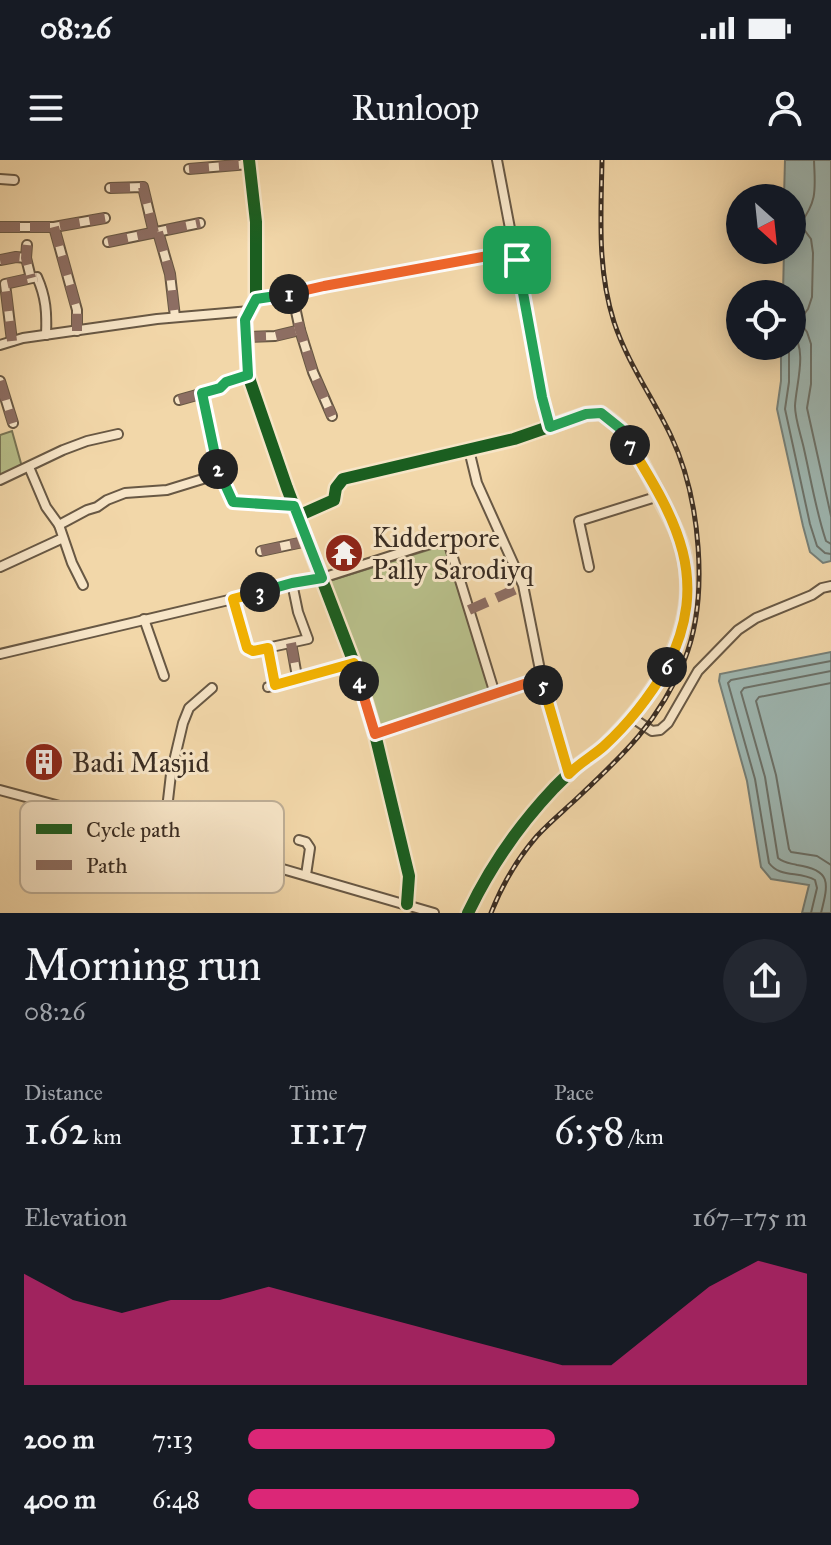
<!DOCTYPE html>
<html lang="en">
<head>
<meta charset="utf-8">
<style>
	:root { --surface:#171b24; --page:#242831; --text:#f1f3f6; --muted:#9ea1a6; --accent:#db2777 }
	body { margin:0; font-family:"IM FELL Great Primer",serif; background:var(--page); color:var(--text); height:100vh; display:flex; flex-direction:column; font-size:30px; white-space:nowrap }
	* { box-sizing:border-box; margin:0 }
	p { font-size:26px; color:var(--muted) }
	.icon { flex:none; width:44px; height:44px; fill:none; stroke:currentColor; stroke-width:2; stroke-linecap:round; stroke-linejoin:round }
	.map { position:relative; height:753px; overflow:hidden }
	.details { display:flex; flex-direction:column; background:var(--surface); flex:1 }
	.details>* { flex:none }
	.needle { width:52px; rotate:153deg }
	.fabs { position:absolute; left:726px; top:24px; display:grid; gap:16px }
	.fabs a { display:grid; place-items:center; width:80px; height:80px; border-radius:50%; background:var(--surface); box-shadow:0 4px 20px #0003; font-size:40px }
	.pin { position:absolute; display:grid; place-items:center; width:68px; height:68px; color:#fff; margin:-34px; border-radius:16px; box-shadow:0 4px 12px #0006 }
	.km { position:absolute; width:40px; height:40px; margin:-20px; border-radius:50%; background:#222; color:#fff; font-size:22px; line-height:40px; text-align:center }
	.round { display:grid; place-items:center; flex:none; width:84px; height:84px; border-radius:42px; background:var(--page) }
	.overview { display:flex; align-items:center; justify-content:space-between; height:136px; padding:0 24px }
	h1 { font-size:44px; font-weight:600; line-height:60px }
	.metrics { display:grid; grid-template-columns:repeat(3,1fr); gap:12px; height:136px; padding:8px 24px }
	.metrics div { display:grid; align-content:center }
	.metrics b { font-size:40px; font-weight:600 }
	.metrics small { font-size:22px; font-weight:400 }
	.metrics p { font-size:22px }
	.chart { height:224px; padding:16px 24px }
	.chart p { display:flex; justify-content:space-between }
	.chart svg { width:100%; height:144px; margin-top:8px; fill:var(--accent); opacity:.7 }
	ul { padding:0 24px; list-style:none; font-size:26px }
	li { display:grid; grid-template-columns:128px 96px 1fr; align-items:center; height:60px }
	li i { height:20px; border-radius:10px; background:var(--accent) }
	.status { display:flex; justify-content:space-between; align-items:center; height:56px; padding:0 40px; background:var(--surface); direction:ltr }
	.status svg { height:22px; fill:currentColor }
	header { display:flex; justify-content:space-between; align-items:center; height:104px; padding:0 24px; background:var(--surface); font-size:36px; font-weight:600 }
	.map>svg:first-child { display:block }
</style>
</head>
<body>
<div class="status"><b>08:26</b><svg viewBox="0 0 49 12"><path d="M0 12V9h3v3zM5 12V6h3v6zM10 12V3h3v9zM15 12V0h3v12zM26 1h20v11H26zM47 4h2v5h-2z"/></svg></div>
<header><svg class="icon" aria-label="menu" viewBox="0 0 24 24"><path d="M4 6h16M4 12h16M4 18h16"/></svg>Runloop<svg class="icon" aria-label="person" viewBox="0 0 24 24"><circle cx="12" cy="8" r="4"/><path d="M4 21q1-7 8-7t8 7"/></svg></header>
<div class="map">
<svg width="831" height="753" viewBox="0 0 831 753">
	<rect width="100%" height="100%" fill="#f2d7a9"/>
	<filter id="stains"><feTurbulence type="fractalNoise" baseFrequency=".0025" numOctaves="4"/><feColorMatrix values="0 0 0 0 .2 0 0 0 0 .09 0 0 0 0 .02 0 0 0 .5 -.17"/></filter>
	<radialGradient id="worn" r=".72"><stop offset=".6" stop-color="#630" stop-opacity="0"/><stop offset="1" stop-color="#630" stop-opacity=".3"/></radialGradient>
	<g fill="#b8bf8a" stroke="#797656" stroke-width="2">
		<polygon points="12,271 22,307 0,317 0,275"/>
		<polygon points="444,385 491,532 378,569 326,422"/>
	</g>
	<g fill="#9eb7b2" stroke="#768079" stroke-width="2">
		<polygon points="785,0 831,0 831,401 823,403 810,392 803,366 777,249 781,221 781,186 792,186 792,134 783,134 784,90 792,90 792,38 784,38"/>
		<polygon points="831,492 831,753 802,753 809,725 771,719 761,707 747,621 719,521 720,514"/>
	</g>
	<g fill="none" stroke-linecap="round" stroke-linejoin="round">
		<g stroke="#6c726a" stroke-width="2">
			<path d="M814 0C815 29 818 40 800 64L811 79 813 93 812 137 808 149 799 161 807 172 811 184V224L807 248 831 356"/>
			<path d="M792 172C808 190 796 224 795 246 795 259 801 275 804 289 811 320 816 351 826 381L831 384"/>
			<polyline points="789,186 789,222 785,249 810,364 817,386 825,393 831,394"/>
			<polyline points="831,523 759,537 756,541 776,615 789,689 791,692 817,696 831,705"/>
			<path d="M811 753 817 728 815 720C799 711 780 718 769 703L755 619 728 523 731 520 831 501"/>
			<path d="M821 753C829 722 831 710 797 705 789 703 784 703 778 698L765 617 741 532 744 528 831 511"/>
		</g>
		<defs>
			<g id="minor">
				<polyline points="249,0 256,62 256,139 245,160 248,215 287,328 354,503 375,574 409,716 407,744"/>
				<polyline points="497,0 542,237 550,267"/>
				<polyline points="189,9 249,4"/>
				<polyline points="0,19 14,20"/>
				<polyline points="110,28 143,27 154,73"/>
				<polyline points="0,67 54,67 105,58"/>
				<polyline points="54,67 77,150 77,171"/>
				<polyline points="158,72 170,114 175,157"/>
				<polyline points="108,82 200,63"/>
				<polyline points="27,85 26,98 31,118"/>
				<polyline points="0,100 16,97 26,98"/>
				<polyline points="292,133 300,170 313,212 332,256"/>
				<polyline points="256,139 278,137 324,126 515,91"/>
				<polyline points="246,177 275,176 300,170"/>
				<path d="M12 181 5 124 37 117C46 137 47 153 46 175"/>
				<polyline points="0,185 23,178 157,159 250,151"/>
				<polyline points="0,221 13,263"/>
				<polyline points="202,233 219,314 233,342 294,346"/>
				<polyline points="179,240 211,231 220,228 226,222 248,215"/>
				<polyline points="469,290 477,323 523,425 543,525 569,614"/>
				<polyline points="29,307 46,347 59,365"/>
				<polyline points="0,320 63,290 87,281 118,274"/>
				<path d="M298 356 334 340 336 328 343 319 514 279 586 254 601 253C607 257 614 262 620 268 634 283 654 327 664 347 672 361 680 376 684 392 700 467 657 534 605 585 596 593 585 600 576 607 568 614 561 621 554 628 519 665 490 707 468 753"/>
				<polyline points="261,391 308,381"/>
				<polyline points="0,407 63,378"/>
				<polyline points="589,407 579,361 659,336"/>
				<polyline points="83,425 72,403 59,365 87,350 97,347 107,340 125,333 167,330 219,314"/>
				<polyline points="233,439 247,488 253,491 308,479 298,452 292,423"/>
				<polyline points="144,459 164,516"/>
				<polyline points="291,483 296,511"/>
				<polyline points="268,488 275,525"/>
				<polyline points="0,494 233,439 292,423 322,418 447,378 495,534"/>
				<polyline points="268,527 354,503"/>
				<polyline points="631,557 652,571 660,570 668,563 698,511 738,470 756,458 812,435 822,428 831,426"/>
				<polyline points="375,574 542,518"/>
				<polyline points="0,630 138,667 434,753"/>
				<polyline points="164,675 171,614 183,563 189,548 212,528"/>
				<polyline points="299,680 306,682 310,688 306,715"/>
			</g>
		</defs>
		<use href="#minor" stroke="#685844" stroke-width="12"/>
		<use href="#minor" stroke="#f7e5c7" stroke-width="8"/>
		<defs>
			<path id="rail" d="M491 753C502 725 517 699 537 676 548 664 561 653 573 642 620 598 659 563 684 501 710 438 700 337 671 276 653 238 627 202 614 162 597 109 601 55 602 0"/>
		</defs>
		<use href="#rail" stroke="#3a2d23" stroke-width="5"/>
		<use href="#rail" stroke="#f7e5c7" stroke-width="2" stroke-dasharray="6" stroke-linecap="butt"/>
		<g stroke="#8d6e63" stroke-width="10" stroke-dasharray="20 10" stroke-linecap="butt">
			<polyline points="189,9 249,4"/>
			<polyline points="110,28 143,27 154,73"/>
			<polyline points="0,67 54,67 105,58"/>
			<polyline points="54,67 77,150 77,171"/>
			<polyline points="158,72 170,114 175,157"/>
			<polyline points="108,82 200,63"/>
			<polyline points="27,85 26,98 31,118"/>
			<polyline points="0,100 16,97 26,98"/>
			<polyline points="292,133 300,170 313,212 332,256"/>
			<polyline points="246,177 275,176 300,170"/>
			<polyline points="12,181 5,124 37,117"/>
			<polyline points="0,221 13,263"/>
			<polyline points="202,233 219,314 233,342 294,346"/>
			<polyline points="179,240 211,231 220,228 226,222 248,215"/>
			<polyline points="261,391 308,381"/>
			<polyline points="233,439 247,488 253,491"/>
			<polyline points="469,450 523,426"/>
			<polyline points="291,483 296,511"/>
		</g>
		<defs>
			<g id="cycleway">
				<polyline points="249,0 256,62 256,139 245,160 248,215 287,328 354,503 375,574 409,716 407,744"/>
				<path d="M298 356 334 340 336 328 343 319 514 279 586 254 601 253C607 257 614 262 620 268 634 283 654 327 664 347 672 361 680 376 684 392 700 467 657 534 605 585 596 593 585 600 576 607 568 614 561 621 554 628 519 665 490 707 468 753"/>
			</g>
		</defs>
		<use href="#cycleway" stroke="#f7e5c7" stroke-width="17"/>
		<use href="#cycleway" stroke="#1b5e20" stroke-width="12"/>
	</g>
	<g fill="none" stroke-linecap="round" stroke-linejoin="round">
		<defs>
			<polyline id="split-1" points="289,134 324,126 515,91 517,100"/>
			<polyline id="split-2" points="218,309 202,233 220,228 226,222 248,215 245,160 256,139 289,134"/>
			<polyline id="split-3" points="218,309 233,342 294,346 322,418 292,423 260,432"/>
			<polyline id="split-4" points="260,432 233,439 247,488 253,491 268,488 275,525 354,503 359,521"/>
			<polyline id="split-5" points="359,521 375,574 542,518 543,525"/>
			<path id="split-6" d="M543 525 569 614C579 603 593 596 604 586 628 564 650 536 667 507"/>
			<path id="split-7" d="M630 285C677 361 711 419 667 507"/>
			<polyline id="split-8" points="517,100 542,237 550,267 586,254 601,253 621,269 630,285"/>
		</defs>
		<use href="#split-1" stroke="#fff" stroke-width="16"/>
		<use href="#split-2" stroke="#fff" stroke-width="16"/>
		<use href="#split-3" stroke="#fff" stroke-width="16"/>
		<use href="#split-4" stroke="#fff" stroke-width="16"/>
		<use href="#split-5" stroke="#fff" stroke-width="16"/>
		<use href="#split-6" stroke="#fff" stroke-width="16"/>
		<use href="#split-7" stroke="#fff" stroke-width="16"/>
		<use href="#split-8" stroke="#fff" stroke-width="16"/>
		<use href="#split-1" stroke="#f0652b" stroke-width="10"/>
		<use href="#split-2" stroke="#22a559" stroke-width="10"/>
		<use href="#split-3" stroke="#22a559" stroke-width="10"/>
		<use href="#split-4" stroke="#f5b400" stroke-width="10"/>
		<use href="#split-5" stroke="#f0652b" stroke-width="10"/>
		<use href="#split-6" stroke="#f5b400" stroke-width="10"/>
		<use href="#split-7" stroke="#f5b400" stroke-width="10"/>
		<use href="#split-8" stroke="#22a559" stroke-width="10"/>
	</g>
	<defs>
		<symbol id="temple-disc" viewBox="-11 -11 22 22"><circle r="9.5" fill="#8f2418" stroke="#f7e5c7"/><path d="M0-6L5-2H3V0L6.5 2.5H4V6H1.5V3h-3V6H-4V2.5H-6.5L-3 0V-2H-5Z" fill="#fff"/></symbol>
		<symbol id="building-disc" viewBox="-11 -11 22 22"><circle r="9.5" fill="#8f2418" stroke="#f7e5c7"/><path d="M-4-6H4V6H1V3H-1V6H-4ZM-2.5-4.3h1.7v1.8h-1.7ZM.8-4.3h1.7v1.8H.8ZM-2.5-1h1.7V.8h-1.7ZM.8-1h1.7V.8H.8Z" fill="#fff"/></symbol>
	</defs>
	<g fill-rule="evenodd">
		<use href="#temple-disc" x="322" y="371" width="44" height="44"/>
		<use href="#building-disc" x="22" y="580" width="44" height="44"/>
	</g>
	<g text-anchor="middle" stroke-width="6" stroke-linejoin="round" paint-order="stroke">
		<g font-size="28" fill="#3a2d23" stroke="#f7e5c7" text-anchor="start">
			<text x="372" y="387">Kidderpore<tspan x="372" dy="32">Pally Sarodiyq</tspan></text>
			<text x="72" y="612">Badi Masjid</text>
		</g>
	</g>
	<rect x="20" y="641" width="264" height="92" rx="12" fill="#f7e5c7" stroke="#beae96" stroke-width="2"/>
	<rect x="36" y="664" width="36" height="10" fill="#1b5e20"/>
	<rect x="36" y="700" width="36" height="10" fill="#8d6e63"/>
	<g font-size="22" fill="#3a2d23">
		<text x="86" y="677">Cycle path</text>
		<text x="86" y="713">Path</text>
	</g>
	<rect width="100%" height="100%" filter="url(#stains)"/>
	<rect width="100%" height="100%" fill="url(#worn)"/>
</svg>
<div class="fabs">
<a><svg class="needle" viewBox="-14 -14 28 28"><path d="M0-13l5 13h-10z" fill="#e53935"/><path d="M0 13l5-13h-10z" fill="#9ea1a6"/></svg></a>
<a><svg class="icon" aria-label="locate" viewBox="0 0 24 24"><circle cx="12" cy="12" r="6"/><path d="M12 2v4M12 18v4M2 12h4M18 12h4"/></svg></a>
</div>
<div class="pin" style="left:517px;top:100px;background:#1e9e55"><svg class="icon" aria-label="arrive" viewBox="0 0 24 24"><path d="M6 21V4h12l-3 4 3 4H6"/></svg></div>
<b class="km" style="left:289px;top:134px">1</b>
<b class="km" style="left:218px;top:309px">2</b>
<b class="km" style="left:260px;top:432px">3</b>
<b class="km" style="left:359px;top:521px">4</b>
<b class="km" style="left:543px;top:525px">5</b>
<b class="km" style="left:667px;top:507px">6</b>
<b class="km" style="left:630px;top:285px">7</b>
</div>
<section class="details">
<div class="overview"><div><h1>Morning run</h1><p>08:26</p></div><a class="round"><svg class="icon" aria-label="share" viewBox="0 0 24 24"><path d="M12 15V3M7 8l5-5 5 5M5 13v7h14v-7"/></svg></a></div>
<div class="metrics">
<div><p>Distance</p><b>1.62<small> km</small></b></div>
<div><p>Time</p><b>11:17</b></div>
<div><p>Pace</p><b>6:58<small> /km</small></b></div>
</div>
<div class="chart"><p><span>Elevation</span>167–175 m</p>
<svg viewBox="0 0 160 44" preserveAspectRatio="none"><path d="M0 44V10L10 18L20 22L30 18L40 18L50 14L60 18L70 22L80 26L90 30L100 34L110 38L120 38L130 26L140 14L150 6L160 10V44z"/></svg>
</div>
<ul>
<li><b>200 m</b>7:13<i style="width:55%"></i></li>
<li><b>400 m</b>6:48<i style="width:70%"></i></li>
</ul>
</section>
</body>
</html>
